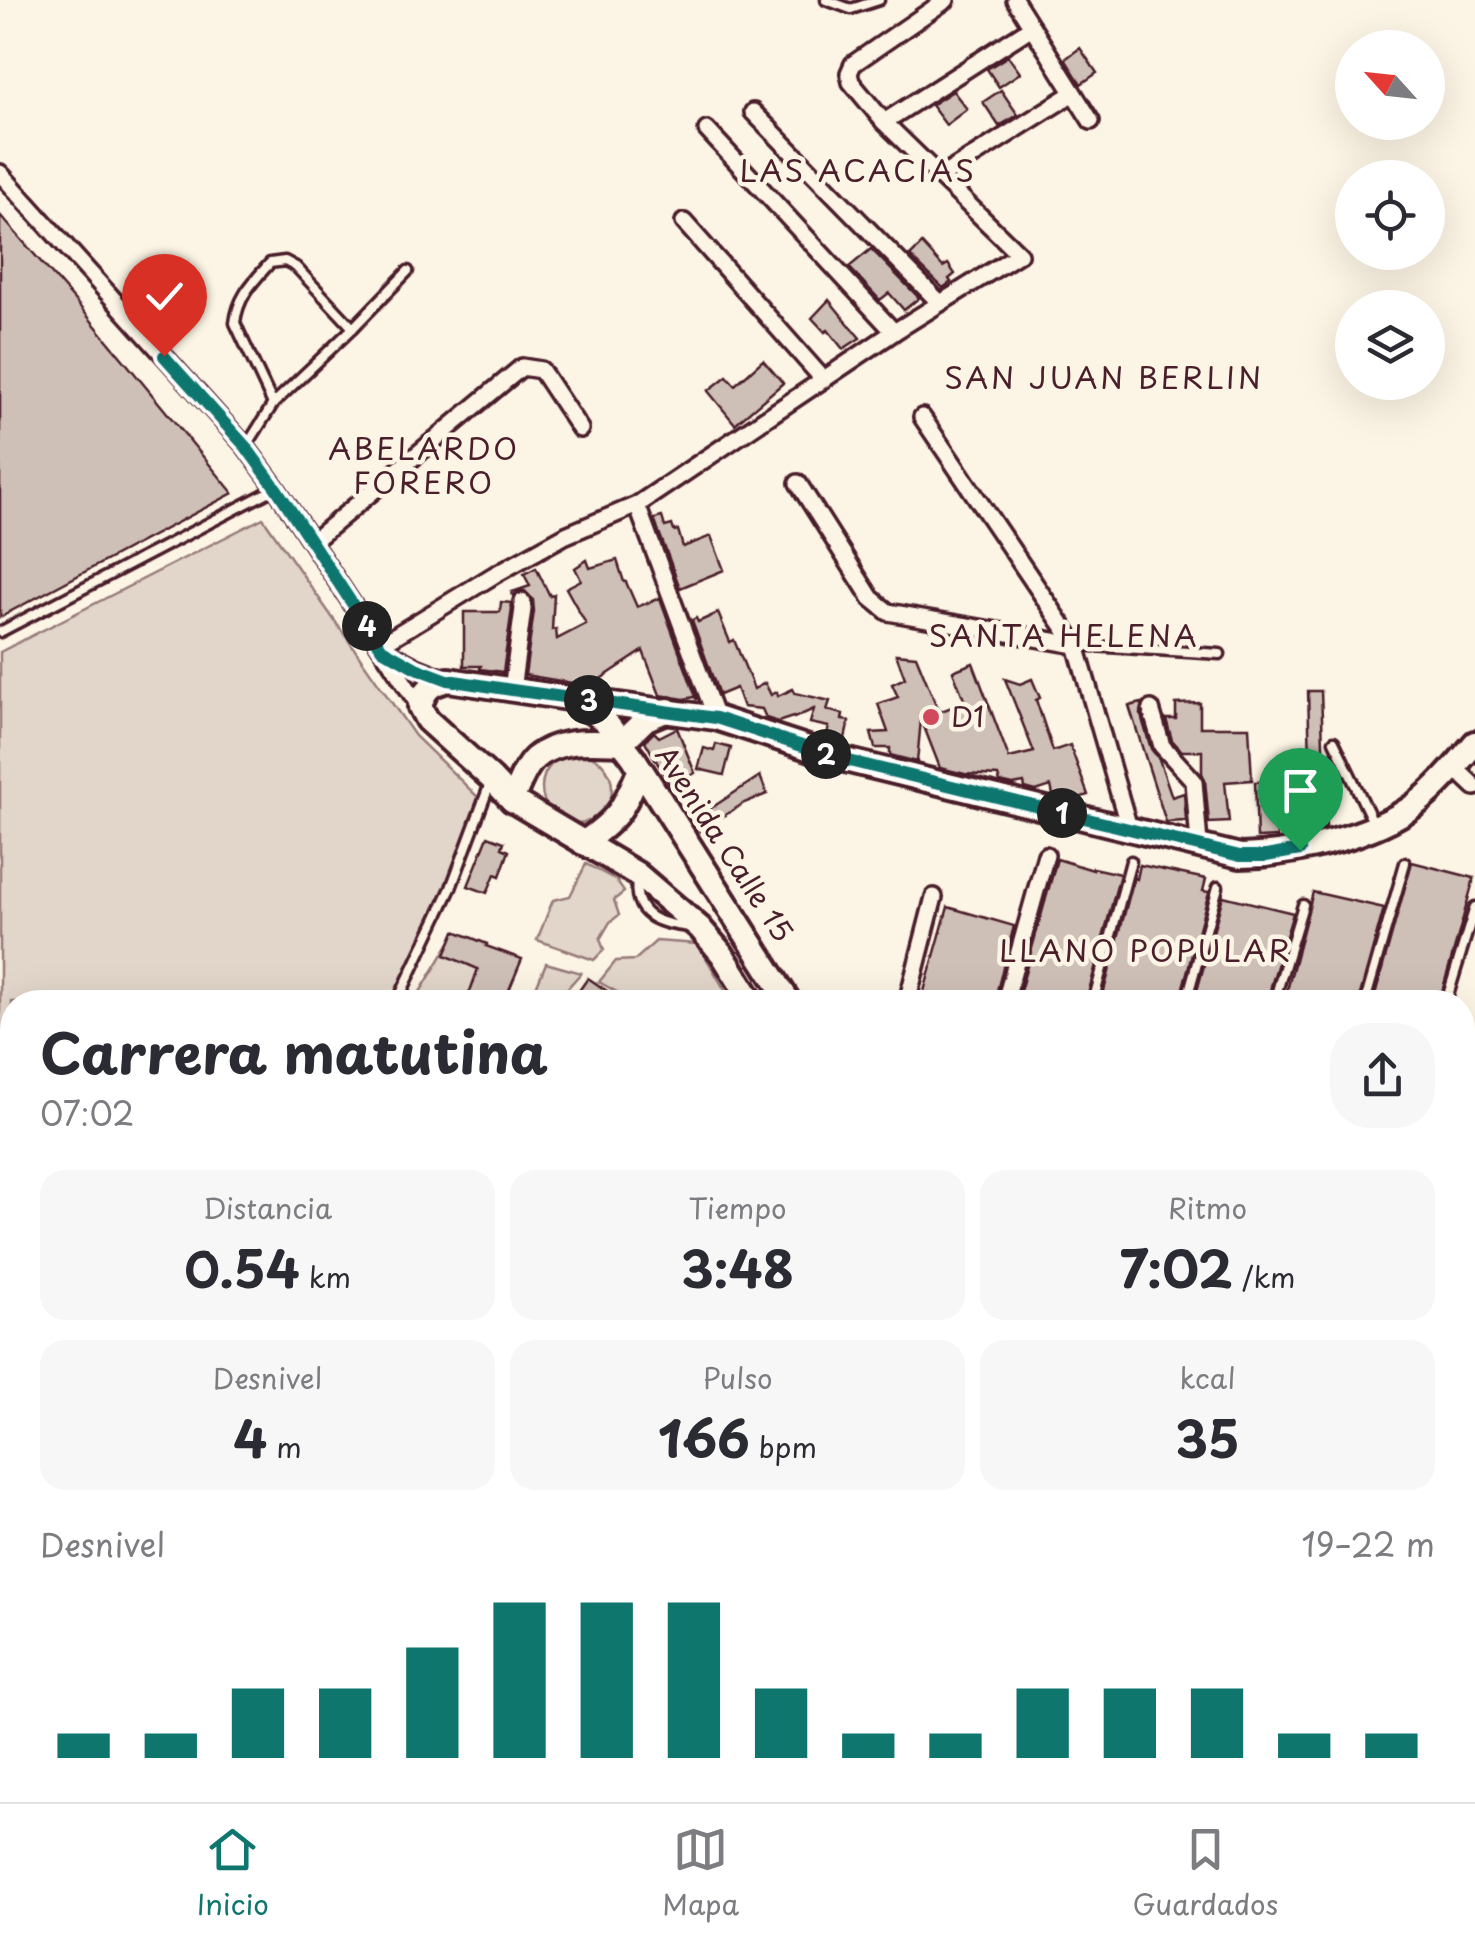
<!DOCTYPE html>
<html lang="es">
<head>
<meta charset="utf-8">
<style>
	:root { --surface:#fff; --page:#f7f7f7; --text:#2b2b33; --muted:#7c7c81; --line:#e1e1e2; --accent:#0f766e }
	body { margin:0; font-family:"Playpen Sans",sans-serif; background:var(--page); color:var(--text); height:100vh; display:flex; flex-direction:column; font-size:38px; white-space:nowrap }
	* { box-sizing:border-box; margin:0 }
	p { font-size:32px; color:var(--muted) }
	.icon { flex:none; width:55px; height:55px; fill:none; stroke:currentColor; stroke-width:2; stroke-linecap:round; stroke-linejoin:round }
	.map { position:relative; flex:1; overflow:hidden }
	.details { position:absolute; left:0px; top:990px; width:1475px; height:812px; display:flex; flex-direction:column; background:var(--surface); border-radius:40px 40px 0 0; box-shadow:0 10px 40px #0002 }
	.details>* { flex:none }
	.needle { width:65px; rotate:297deg }
	.buttons { position:absolute; left:1335px; top:30px; display:grid; gap:20px }
	.buttons a { display:grid; place-items:center; width:110px; height:110px; border-radius:50%; background:var(--surface); box-shadow:0 10px 40px #0002; font-size:50px }
	.pin { position:absolute; display:grid; place-items:center; width:85px; height:85px; color:#fff; margin:-102px -42px; border-radius:50% 50% 50% 0; rotate:-45deg; box-shadow:0 0 10px #0007 }
	.pin .icon { rotate:45deg }
	.km { position:absolute; width:50px; height:50px; margin:-25px; border-radius:50%; background:#222; color:#fff; font-size:28px; line-height:50px; text-align:center }
	.round { display:grid; place-items:center; flex:none; width:105px; height:105px; border-radius:40px; background:var(--page) }
	.overview { display:flex; align-items:center; justify-content:space-between; height:170px; padding:0 40px }
	h1 { font-size:55px; font-weight:700; line-height:75px }
	.figures { display:grid; grid-template-columns:repeat(3,1fr); gap:15px; height:170px; padding:10px 40px }
	.figures div { display:grid; align-content:center; border-radius:25px; background:var(--page); text-align:center }
	.figures b { font-size:50px; font-weight:700 }
	.figures small { font-size:28px; font-weight:400 }
	.figures p { font-size:28px }
	.chart { height:280px; padding:20px 40px }
	.chart p { display:flex; justify-content:space-between }
	.chart svg { width:100%; height:180px; margin-top:10px; stroke:var(--accent); stroke-width:6 }
	.menu { display:flex; justify-content:space-around; align-items:center; height:140px; border-top:2px solid var(--line); background:var(--surface); font-size:28px; color:var(--muted) }
	.menu a { display:grid; justify-items:center; gap:5px }
	.menu .selected { color:var(--accent) }
	.map>svg:first-child { display:block }
</style>
</head>
<body>
<div class="map">
<svg width="1475" height="1802" viewBox="0 0 1475 1802">
	<rect width="100%" height="100%" fill="#fcf5e5"/>
	<filter id="ink" filterUnits="userSpaceOnUse"><feTurbulence type="fractalNoise" baseFrequency=".01" numOctaves="2"/><feDisplacementMap in="SourceGraphic" scale="20" xChannelSelector="R" yChannelSelector="G"/><feConvolveMatrix kernelMatrix="1 2 1 2 8 2 1 2 1" color-interpolation-filters="sRGB"/></filter>
	<g filter="url(#ink)">
		<g fill="#e2d5ca" stroke="#967a7a" stroke-width="2.5">
			<polygon points="263,518 415,736 485,804 393,1002 12,1002 12,1382 0,1386 0,652"/>
			<circle cx="577" cy="788" r="35"/>
			<polygon points="586,864 616,880 624,892 614,900 619,915 610,922 600,939 604,950 594,960 537,940 553,900 570,896"/>
			<polygon points="452,939 493,954 475,1002 414,1002"/>
			<polygon points="656,941 698,944 732,1002 635,1002 599,982 616,961 635,960"/>
			<polygon points="546,963 581,973 555,1002 530,1002"/>
		</g>
		<g fill="#cfc0b7" stroke="#4a1f2b" stroke-width="2.5">
			<polygon points="1080,48 1097,73 1081,84 1065,59"/>
			<polygon points="1008,56 1020,73 999,87 987,69"/>
			<polygon points="1001,90 1018,115 999,126 983,102"/>
			<polygon points="953,91 967,109 946,125 931,105"/>
			<polygon points="0,215 76,302 233,493 0,617"/>
			<polygon points="922,244 943,267 948,264 955,274 949,279 951,282 943,288 910,256"/>
			<polygon points="871,249 919,298 904,310 889,293 880,300 849,267"/>
			<polygon points="829,300 860,338 843,349 828,330 825,332 812,318"/>
			<polygon points="763,360 783,383 735,424 708,391 727,376 735,385"/>
			<polygon points="662,517 665,527 672,525 674,531 678,530 683,547 711,536 724,570 680,588 654,519"/>
			<polygon points="587,560 590,568 617,560 624,582 626,582 637,607 660,598 697,700 695,697 684,699 660,695 643,651 590,686 525,675 534,611 533,600 525,591 519,591 513,596 512,592 530,586 524,574 536,568 550,596 554,594 552,630 556,629 557,639 586,624 566,588 581,580 575,568"/>
			<polygon points="501,602 511,603 512,609 503,672 480,669 481,666 464,666 464,612 500,612"/>
			<polygon points="718,613 730,642 734,640 754,689 765,683 771,695 777,692 778,696 793,689 795,693 830,701 827,710 843,714 842,720 849,721 844,743 826,738 829,727 810,723 814,709 794,718 793,717 778,722 766,718 762,709 743,707 736,688 719,695 692,620 696,618 698,622"/>
			<polygon points="896,654 916,656 939,712 965,702 953,671 973,663 1009,758 1034,752 1005,679 1020,684 1032,679 1040,698 1036,700 1053,751 1070,745 1088,795 1073,800 1069,795 1062,797 1053,795 1051,786 1036,791 1025,788 1024,783 1013,785 1000,782 998,776 965,774 940,768 921,719 917,762 890,755 890,748 875,748 871,733 888,732 878,704 898,697 892,684 905,678"/>
			<polygon points="1308,691 1321,691 1326,828 1312,831"/>
			<polygon points="1142,703 1140,712 1151,749 1159,759 1172,797 1184,793 1186,821 1166,822 1129,706"/>
			<polygon points="1200,703 1200,727 1249,727 1252,780 1225,782 1229,822 1209,823 1205,780 1202,773 1202,751 1182,751 1172,740 1166,719 1176,719 1176,704"/>
			<polygon points="677,728 695,773 671,787 645,741 654,732 659,737"/>
			<polygon points="716,744 731,748 724,775 698,769 704,748 714,751"/>
			<polygon points="760,776 767,794 744,803 700,831 693,820"/>
			<polygon points="1275,781 1277,837 1257,838 1255,782"/>
			<polygon points="488,836 504,842 502,848 509,851 500,876 495,874 487,893 468,886"/>
			<polygon points="1057,859 1093,870 1093,868 1120,874 1086,1002 1017,1002"/>
			<polygon points="1412,862 1474,878 1456,943 1439,1002 1373,1002"/>
			<polygon points="1140,865 1206,879 1203,891 1209,892 1179,1002 1151,1002 1131,997 1130,1002 1101,1002 1134,878 1137,879"/>
			<polygon points="1313,892 1384,908 1358,1002 1333,1002 1296,994 1295,1002 1284,1002"/>
			<polygon points="1223,896 1293,913 1271,986 1269,1002 1194,1002"/>
			<polygon points="948,907 1014,926 994,1002 921,1002"/>
			<polygon points="455,931 487,944 486,946 522,959 504,1002 470,1002 472,999 468,997 478,969 445,955"/>
			<polygon points="588,978 623,1002 571,1002"/>
			<polygon points="1462,1048 1475,1069 1475,1115 1462,1093"/>
			<polygon points="1475,1295 1475,1410 1462,1427 1462,1313"/>
			<polygon points="1475,1458 1475,1570 1462,1587 1462,1475"/>
			<polygon points="1475,1613 1475,1694 1462,1685 1462,1631"/>
		</g>
		<g fill="none" stroke-linecap="round" stroke-linejoin="round">
			<defs>
				<g id="lane">
					<polyline points="826,0 851,9 879,0"/>
					<path d="M273 404 235 323C238 296 253 282 270 263L285 261 296 267 353 328"/>
					<polyline points="246,447 273,404 353,328 408,271"/>
					<polyline points="0,632 276,488"/>
					<polyline points="1076,645 1220,654"/>
					<polyline points="1334,741 1373,822"/>
					<path d="M637 878C632 916 658 924 690 927"/>
					<polyline points="397,1002 451,888 491,781"/>
					<polyline points="1093,1002 1131,861"/>
					<polyline points="1186,1002 1218,887"/>
					<polyline points="1276,1002 1278,988 1303,905"/>
					<polyline points="1365,1002 1405,863"/>
					<polyline points="1446,1002 1475,907"/>
				</g>
				<g id="street">
					<polyline points="1015,0 1091,121"/>
					<polyline points="753,112 940,303"/>
					<polyline points="884,122 1032,27"/>
					<polyline points="707,130 894,332"/>
					<polyline points="0,173 246,447 276,488 420,707"/>
					<polyline points="940,177 1072,94"/>
					<polyline points="684,222 823,379"/>
					<polyline points="922,417 1076,645 1129,828"/>
					<polyline points="798,483 871,598 888,612 1076,645"/>
					<polyline points="637,505 716,718"/>
					<polyline points="312,542 522,367 541,370 580,429"/>
					<polyline points="380,645 494,575 566,535 637,505 894,332 1019,254 884,122 851,82 849,73 853,64 946,0"/>
					<polyline points="384,650 416,667 449,680"/>
					<polyline points="512,690 523,609 522,602"/>
					<polyline points="1151,709 1162,746 1194,781 1199,844"/>
					<polyline points="1454,767 1475,787"/>
					<polyline points="907,1002 934,897"/>
					<polyline points="1005,1002 1046,855"/>
					<polyline points="1462,1169 1475,1190"/>
					<polyline points="1462,1261 1475,1243"/>
					<polyline points="1462,1451 1475,1432"/>
					<polyline points="1462,1608 1475,1589"/>
					<polyline points="669,1802 671,1794 677,1790"/>
					<polyline points="709,1802 728,1790"/>
				</g>
				<g id="secondary">
					<path d="M574 699 716 718 845 760 1240 856C1293 855 1374 836 1416 804 1438 787 1457 764 1475 743"/>
					<path d="M512 800C518 787 524 768 535 758 559 738 593 742 621 743L646 719 668 710"/>
					<path d="M583 843C620 817 623 809 640 769"/>
					<path d="M752 1002 722 954 700 928 637 874 512 800 492 779 427 720 420 707C425 689 430 684 449 680L574 699 605 721 633 757 789 1002"/>
					<polyline points="1254,1790 1262,1802"/>
					<polyline points="1286,1790 1293,1802"/>
				</g>
			</defs>
			<use href="#lane" stroke="#4a1f2b" stroke-width="15"/>
			<use href="#street" stroke="#4a1f2b" stroke-width="22"/>
			<use href="#secondary" stroke="#4a1f2b" stroke-width="30"/>
			<use href="#lane" stroke="#fcf5e5" stroke-width="8"/>
			<use href="#street" stroke="#fcf5e5" stroke-width="15"/>
			<use href="#secondary" stroke="#fcf5e5" stroke-width="22"/>
		</g>
	</g>
	<g fill="none" stroke-linecap="round" stroke-linejoin="round" filter="url(#ink)">
		<defs>
			<polyline id="route" points="164,356 246,447 276,488 382,649 416,668 448,680 512,690 716,718 845,760 1240,856 1266,856 1300,850"/>
		</defs>
		<use href="#route" stroke="#fff" stroke-width="20"/>
		<use href="#route" stroke="#0f766e" stroke-width="12"/>
	</g>
	<circle fill="#d1495b" stroke="#fcf5e5" stroke-width="4" cx="931" cy="717" r="10"/>
	<g text-anchor="middle" stroke-width="9" stroke-linejoin="round" paint-order="stroke">
		<g font-size="28" fill="#4a1f2b" stroke="#fcf5e5" text-anchor="start">
			<text x="951" y="727">D1</text>
		</g>
		<g font-size="28" fill="#4a1f2b" stroke="#fcf5e5">
			<text transform="translate(724 844) rotate(57)" y="10">Avenida Calle 15</text>
		</g>
		<g font-size="30" letter-spacing="2.5" fill="#4a1f2b" stroke="#fcf5e5">
			<text x="858" y="182">LAS ACACIAS</text>
			<text x="1104" y="389">SAN JUAN BERLIN</text>
			<text x="424" y="460">ABELARDO<tspan x="424" dy="34">FORERO</tspan></text>
			<text x="1064" y="647">SANTA HELENA</text>
			<text x="1146" y="962">LLANO POPULAR</text>
		</g>
	</g>
</svg>
<div class="buttons">
<a><svg class="needle" viewBox="-14 -14 28 28"><path d="M0-13l5 13h-10z" fill="#e53935"/><path d="M0 13l5-13h-10z" fill="#7c7c81"/></svg></a>
<a><svg class="icon" aria-label="locate" viewBox="0 0 24 24"><circle cx="12" cy="12" r="6"/><path d="M12 2v4M12 18v4M2 12h4M18 12h4"/></svg></a>
<a><svg class="icon" aria-label="layers" viewBox="0 0 24 24"><path d="M12 4l9 5-9 5-9-5zM3 14l9 5 9-5"/></svg></a>
</div>
<div class="pin" style="left:1300px;top:850px;background:#1e9e55"><svg class="icon" aria-label="arrive" viewBox="0 0 24 24"><path d="M6 21V4h12l-3 4 3 4H6"/></svg></div>
<div class="pin" style="left:164px;top:356px;background:#d93025"><svg class="icon" aria-label="check" viewBox="0 0 24 24"><path d="M5 12l5 5 9-10"/></svg></div>
<b class="km" style="left:1062px;top:813px">1</b>
<b class="km" style="left:826px;top:754px">2</b>
<b class="km" style="left:589px;top:700px">3</b>
<b class="km" style="left:367px;top:626px">4</b>
<section class="details">
<div class="overview"><div><h1>Carrera matutina</h1><p>07:02</p></div><a class="round"><svg class="icon" aria-label="share" viewBox="0 0 24 24"><path d="M12 15V3M7 8l5-5 5 5M5 13v7h14v-7"/></svg></a></div>
<div class="figures">
<div><p>Distancia</p><b>0.54<small> km</small></b></div>
<div><p>Tiempo</p><b>3:48</b></div>
<div><p>Ritmo</p><b>7:02<small> /km</small></b></div>
</div>
<div class="figures">
<div><p>Desnivel</p><b>4<small> m</small></b></div>
<div><p>Pulso</p><b>166<small> bpm</small></b></div>
<div><p>kcal</p><b>35</b></div>
</div>
<div class="chart"><p><span>Desnivel</span>19–22 m</p>
<svg viewBox="0 0 160 44" preserveAspectRatio="none"><path d="M5 44V38M15 44V38M25 44V27M35 44V27M45 44V17M55 44V6M65 44V6M75 44V6M85 44V27M95 44V38M105 44V38M115 44V27M125 44V27M135 44V27M145 44V38M155 44V38"/></svg>
</div>
</section>
</div>
<nav class="menu">
<a class="selected"><svg class="icon" aria-label="home" viewBox="0 0 24 24"><path d="M3 11l9-7 9 7M6 9v11h12V9"/></svg>Inicio</a>
<a><svg class="icon" aria-label="map" viewBox="0 0 24 24"><path d="M3 6l6-2 6 2 6-2v14l-6 2-6-2-6 2zM9 4v14M15 6v14"/></svg>Mapa</a>
<a><svg class="icon" aria-label="saved" viewBox="0 0 24 24"><path d="M7 4h10v16l-5-4-5 4z"/></svg>Guardados</a>
</nav>
</body>
</html>
